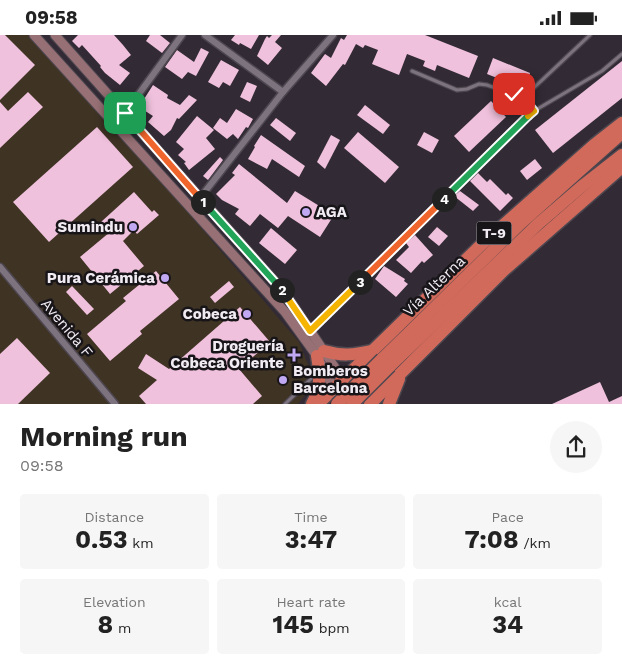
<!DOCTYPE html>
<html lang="en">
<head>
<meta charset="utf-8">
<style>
	:root { --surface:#fff; --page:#f6f6f6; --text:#222; --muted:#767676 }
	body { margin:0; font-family:"Work Sans",sans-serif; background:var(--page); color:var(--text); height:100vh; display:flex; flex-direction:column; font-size:19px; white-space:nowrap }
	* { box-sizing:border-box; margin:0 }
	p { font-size:16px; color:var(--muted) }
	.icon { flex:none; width:28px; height:28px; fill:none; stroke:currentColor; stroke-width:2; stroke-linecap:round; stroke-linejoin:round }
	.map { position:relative; height:369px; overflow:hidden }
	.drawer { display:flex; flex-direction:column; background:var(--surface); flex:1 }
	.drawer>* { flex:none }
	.pin { position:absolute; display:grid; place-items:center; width:42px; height:42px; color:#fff; margin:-21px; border-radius:10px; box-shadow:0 2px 8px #0006 }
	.km { position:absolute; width:25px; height:25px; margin:-12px; border-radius:50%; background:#222; color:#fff; font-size:14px; line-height:25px; text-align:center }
	.round { display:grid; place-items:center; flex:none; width:52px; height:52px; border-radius:26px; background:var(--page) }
	.summary { display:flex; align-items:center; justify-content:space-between; height:85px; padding:0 20px }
	h1 { font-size:28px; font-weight:700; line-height:38px }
	.figures { display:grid; grid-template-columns:repeat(3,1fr); gap:8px; height:85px; padding:5px 20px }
	.figures div { display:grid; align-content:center; border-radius:5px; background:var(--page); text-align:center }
	.figures b { font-size:25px; font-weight:700 }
	.figures small { font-size:14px; font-weight:400 }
	.figures p { font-size:14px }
	.status { display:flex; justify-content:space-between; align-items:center; height:35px; padding:0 25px; background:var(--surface); direction:ltr }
	.status svg { height:14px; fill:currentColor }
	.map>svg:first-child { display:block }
</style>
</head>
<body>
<div class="status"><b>09:58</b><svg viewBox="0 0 49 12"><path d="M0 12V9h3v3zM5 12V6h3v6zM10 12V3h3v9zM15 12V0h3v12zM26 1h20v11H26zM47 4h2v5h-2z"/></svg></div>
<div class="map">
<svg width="622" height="369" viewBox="0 0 622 369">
	<rect width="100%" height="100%" fill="#322b35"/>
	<polygon fill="#3f3324" points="0,0 28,0 136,117 299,307 309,332 305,360 298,369 0,369"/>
	<g fill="#f0c1dc">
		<polygon points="0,0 5,0 35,30 0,65"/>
		<polygon points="78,0 114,0 123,10 131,20 119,30 130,38 120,50 105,38 100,32 101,31 82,10 79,13 72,6"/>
		<polygon points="150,0 160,0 170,8 162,18 146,6"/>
		<polygon points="235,0 259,0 251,14 240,8 239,10 231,5"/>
		<polygon points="272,0 281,0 275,7 282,13 268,30 257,21 265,4 267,1 269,3"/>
		<polygon points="347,0 425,0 478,21 469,43 437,30 435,36 423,31 425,26 407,19 399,40 372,29 378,15 365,10 363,13 356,9 345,30 343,29 326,51 311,38 325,19 331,23 341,3 344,5"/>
		<polygon points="201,13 209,17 196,41 188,37 182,44 165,32 177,15 194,27"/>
		<polygon points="493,23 530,38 524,53 505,45 503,50 495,47 497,43 487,39"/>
		<polygon points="221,25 239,35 230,51 223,47 219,53 208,47"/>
		<polygon points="622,26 622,63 553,118 535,95"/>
		<polygon points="247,47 257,51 250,67 240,62"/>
		<polygon points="153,50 168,60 167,63 180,70 189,60 197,65 179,84 177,83 171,95 164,101 148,87 153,81 139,72"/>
		<polygon points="28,57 43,72 0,113 0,67 8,76"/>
		<polygon points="491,66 506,82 469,117 454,101"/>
		<polygon points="365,70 390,90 383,99 357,80"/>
		<polygon points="236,74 253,84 248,93 246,92 238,104 233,99 227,104 213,93 220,83 227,88"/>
		<polygon points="197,81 214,95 206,103 215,114 189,135 184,128 186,127 178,120 184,114 176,107"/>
		<polygon points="276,83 296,98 290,106 270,90"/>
		<polygon points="97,92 133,132 49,207 13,167"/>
		<polygon points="358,97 399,132 385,148 344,113"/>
		<polygon points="424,97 439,105 432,118 417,110"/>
		<polygon points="261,100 305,131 299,142 272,124 267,134 248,124 255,112 254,111"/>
		<polygon points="331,100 340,105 325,134 317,127"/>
		<polygon points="220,122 223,125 208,145 203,141"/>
		<polygon points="535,124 542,133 527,145 520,136"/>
		<polygon points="239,129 287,168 295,156 334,180 320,202 288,181 278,193 260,179 250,191 235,179 239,174 222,165 216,159 235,140 232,138"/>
		<polygon points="478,138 487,147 490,144 506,160 508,158 513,163 500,176 470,146"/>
		<polygon points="460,156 479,170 473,176 454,161"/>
		<polygon points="134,157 152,177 154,175 159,180 137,199 134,195 123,206 144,231 110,259 80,222 110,197 101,187"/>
		<polygon points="437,192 448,201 439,211 428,202"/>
		<polygon points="271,193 297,215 285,229 259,208"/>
		<polygon points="415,200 433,220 424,228 422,226 411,238 396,225 409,212 406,208"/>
		<polygon points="384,231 405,244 404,246 408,249 396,262 375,244"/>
		<polygon points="156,236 179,264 140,296 142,299 110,326 87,299 126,266 123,263"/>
		<polygon points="229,246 234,252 215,268 210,262"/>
		<polygon points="72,251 94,274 87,280 66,257"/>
		<polygon points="240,272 270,307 239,334 262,361 253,369 146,369 139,361 157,345 138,333 146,319 169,334"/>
		<polygon points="17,303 50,338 18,369 0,369 0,319"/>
		<polygon points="600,347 609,367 622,361 622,369 552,369"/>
	</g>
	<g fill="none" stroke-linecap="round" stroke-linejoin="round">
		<defs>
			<g id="lane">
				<polyline points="412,36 457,55 467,54 479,49 487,50 523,63 534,76 602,36 622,19"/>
				<polyline points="523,63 590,0"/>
				<polyline points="285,369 316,339"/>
			</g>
			<g id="street">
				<polyline points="205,0 283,57"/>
				<polyline points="125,78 182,0"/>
				<polyline points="200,163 283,57 333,0"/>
				<polyline points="0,232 115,369"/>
				<polyline points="310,296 534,76"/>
			</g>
			<g id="secondary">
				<polyline points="34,0 285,277 317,321 336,358"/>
				<polyline points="55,0 284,257 346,349"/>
			</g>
			<g id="highway">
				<path d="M324 316C341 321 354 320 371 316"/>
				<polyline points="382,324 521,188 622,98"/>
				<polyline points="390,331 538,189 581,152 622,120"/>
				<path d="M312 369C321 353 320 338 317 321"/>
				<polyline points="318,369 481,210 594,110 622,88"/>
				<polyline points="370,369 503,236 622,132"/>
				<polyline points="389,369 399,344"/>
			</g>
		</defs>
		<use href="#lane" stroke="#4e4750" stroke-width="5.5"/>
		<use href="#street" stroke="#4e4750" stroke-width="9"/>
		<use href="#secondary" stroke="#4e4750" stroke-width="11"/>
		<use href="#highway" stroke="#4e4750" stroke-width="15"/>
		<use href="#lane" stroke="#7c737f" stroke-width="3"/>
		<use href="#street" stroke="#7c737f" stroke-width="6"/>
		<use href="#secondary" stroke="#967074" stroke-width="9"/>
		<use href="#highway" stroke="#d16a5a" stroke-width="12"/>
		<defs>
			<g id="highway-bridge">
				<polyline points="337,369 382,324"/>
				<polyline points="352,369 390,331"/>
			</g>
		</defs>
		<use href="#highway-bridge" stroke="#4e4750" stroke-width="15" stroke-linecap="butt"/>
		<use href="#highway-bridge" stroke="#d16a5a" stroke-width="12"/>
	</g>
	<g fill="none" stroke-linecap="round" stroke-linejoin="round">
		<defs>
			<polyline id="split-1" points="125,78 203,167"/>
			<polyline id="split-2" points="203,167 282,255"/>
			<polyline id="split-3" points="282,255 310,296 360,247"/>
			<polyline id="split-4" points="360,247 444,164"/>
			<polyline id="split-5" points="444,164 528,81"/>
			<polyline id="split-6" points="514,59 523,62 534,76 528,81"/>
		</defs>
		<use href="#split-1" stroke="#fff" stroke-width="10"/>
		<use href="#split-2" stroke="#fff" stroke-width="10"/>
		<use href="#split-3" stroke="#fff" stroke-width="10"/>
		<use href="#split-4" stroke="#fff" stroke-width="10"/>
		<use href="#split-5" stroke="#fff" stroke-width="10"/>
		<use href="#split-6" stroke="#fff" stroke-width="10"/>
		<use href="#split-1" stroke="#f0652b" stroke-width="6"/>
		<use href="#split-2" stroke="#22a559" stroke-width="6"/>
		<use href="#split-3" stroke="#f5b400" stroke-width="6"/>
		<use href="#split-4" stroke="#f0652b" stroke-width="6"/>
		<use href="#split-5" stroke="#22a559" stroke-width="6"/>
		<use href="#split-6" stroke="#f5b400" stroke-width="6"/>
	</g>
	<g fill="#c1a8f3" stroke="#181519" stroke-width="2">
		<circle cx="306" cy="177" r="5"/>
		<circle cx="133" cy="192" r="5"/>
		<circle cx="165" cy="243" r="5"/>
		<circle cx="247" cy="279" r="5"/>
		<path d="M291.5 312.5h5v5h5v5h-5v5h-5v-5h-5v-5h5z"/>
		<circle cx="283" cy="345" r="5"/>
	</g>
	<g text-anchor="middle" stroke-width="5" stroke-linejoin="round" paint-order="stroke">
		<rect fill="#181519" stroke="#b0acb2" stroke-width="1" x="476.5" y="186.5" width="35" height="23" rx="4"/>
		<g font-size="14" font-weight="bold" fill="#f1ecf3">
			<text x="494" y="203">T-9</text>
		</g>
		<g font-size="15" font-weight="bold" fill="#f1ecf3" stroke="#181519" text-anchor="end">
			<text x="316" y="182" text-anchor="start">AGA</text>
			<text x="123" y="197">Sumindu</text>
			<text x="155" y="248">Pura Cerámica</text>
			<text x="237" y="284">Cobeca</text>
			<text x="284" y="316">Droguería<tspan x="284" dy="17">Cobeca Oriente</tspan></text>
			<text x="293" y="341" text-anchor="start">Bomberos<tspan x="293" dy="17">Barcelona</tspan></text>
		</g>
		<g font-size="15" fill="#f1ecf3" stroke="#181519">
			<text transform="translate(434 251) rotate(-44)" y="5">Vía Alterna</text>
			<text transform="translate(67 293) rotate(50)" y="5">Avenida F</text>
		</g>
	</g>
</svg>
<div class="pin" style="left:125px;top:78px;background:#1e9e55"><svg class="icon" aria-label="arrive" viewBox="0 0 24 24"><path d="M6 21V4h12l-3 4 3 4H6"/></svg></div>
<div class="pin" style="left:514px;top:59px;background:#d93025"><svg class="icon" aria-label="check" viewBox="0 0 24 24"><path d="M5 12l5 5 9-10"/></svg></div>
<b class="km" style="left:203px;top:167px">1</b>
<b class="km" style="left:282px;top:255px">2</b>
<b class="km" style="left:360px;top:247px">3</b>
<b class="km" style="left:444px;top:164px">4</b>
</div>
<section class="drawer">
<div class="summary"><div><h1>Morning run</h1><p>09:58</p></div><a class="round"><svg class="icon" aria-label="share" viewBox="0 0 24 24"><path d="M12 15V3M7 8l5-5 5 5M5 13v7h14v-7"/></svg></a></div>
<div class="figures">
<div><p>Distance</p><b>0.53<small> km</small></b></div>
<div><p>Time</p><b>3:47</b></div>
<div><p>Pace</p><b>7:08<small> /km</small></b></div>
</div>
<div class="figures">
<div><p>Elevation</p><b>8<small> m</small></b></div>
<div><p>Heart rate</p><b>145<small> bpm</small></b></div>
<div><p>kcal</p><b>34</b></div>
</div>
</section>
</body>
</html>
